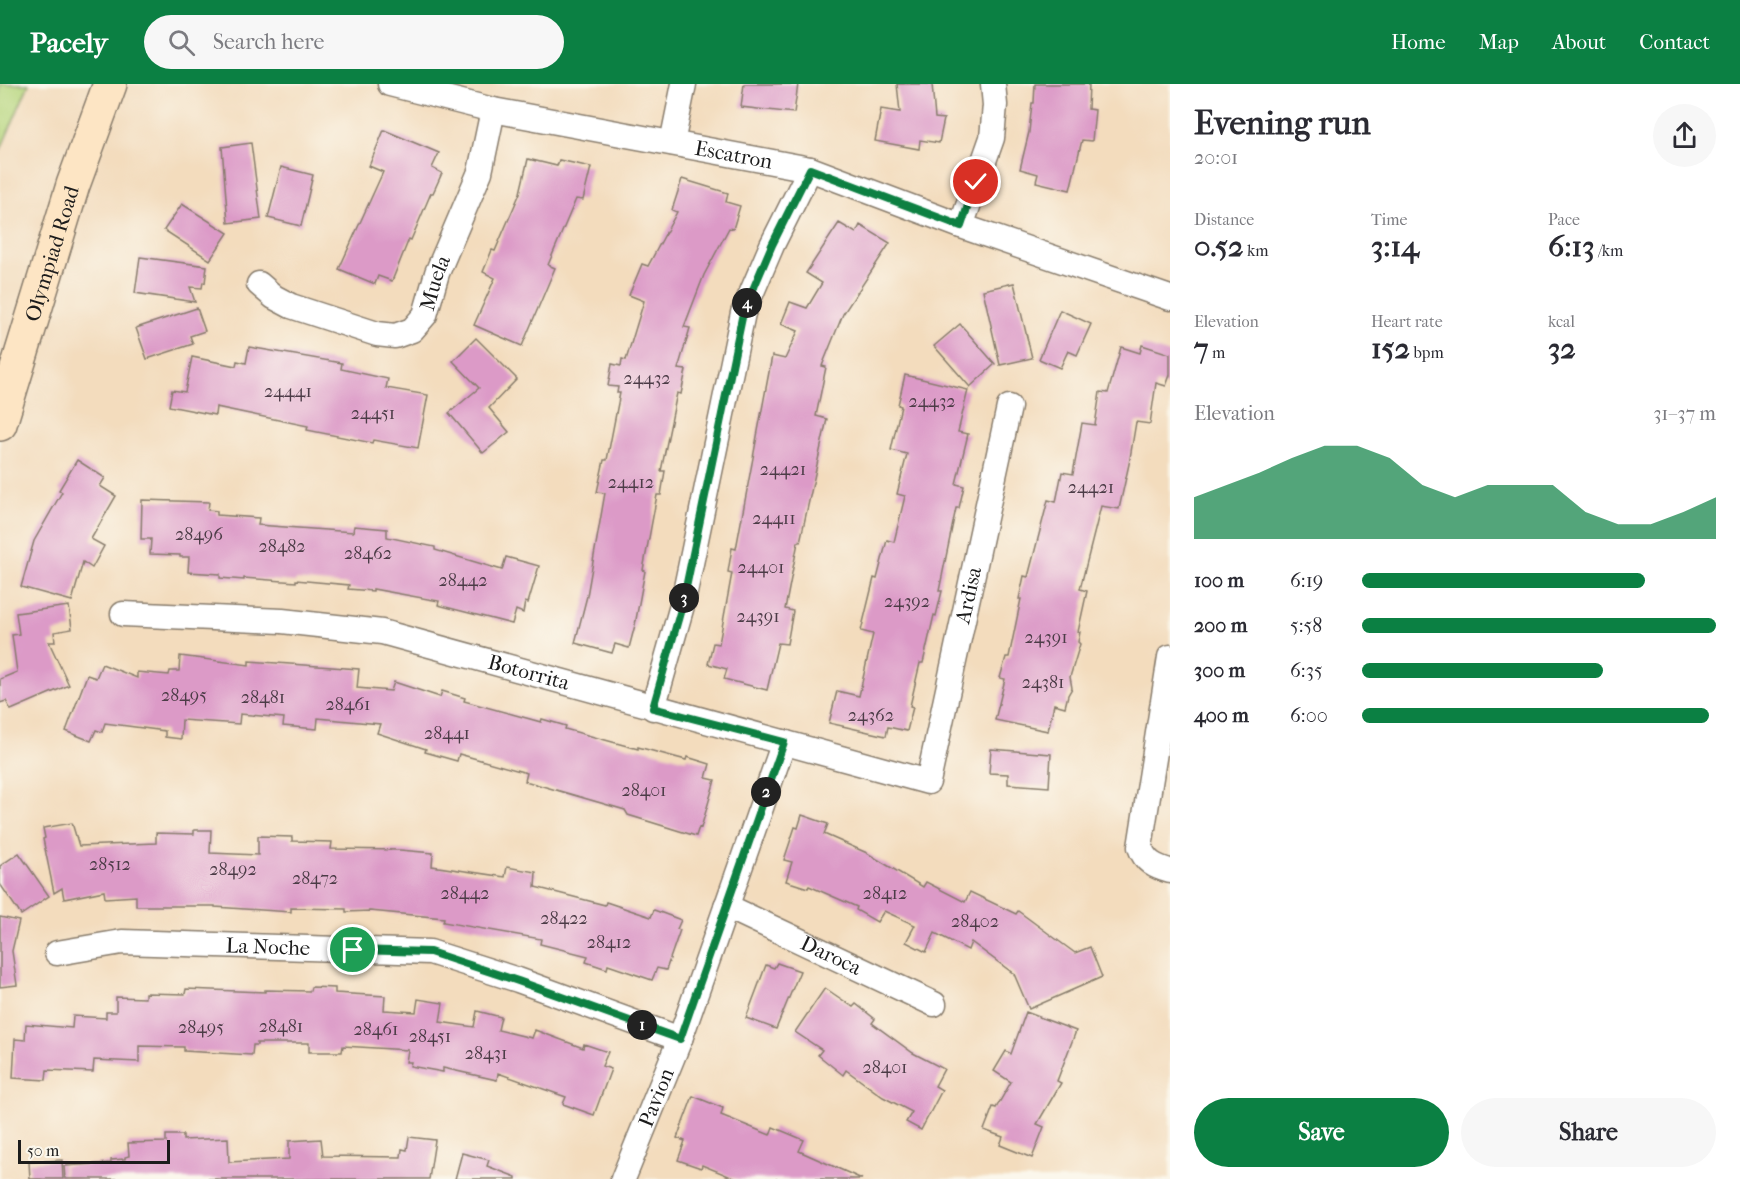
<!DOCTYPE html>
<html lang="en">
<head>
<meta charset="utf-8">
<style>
	:root { --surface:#fff; --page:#f7f7f7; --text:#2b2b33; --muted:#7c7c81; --accent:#0b8043 }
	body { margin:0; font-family:"IM FELL French Canon",serif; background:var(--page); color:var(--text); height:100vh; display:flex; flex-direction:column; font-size:22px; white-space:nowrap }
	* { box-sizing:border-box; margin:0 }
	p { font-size:20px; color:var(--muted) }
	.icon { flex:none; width:33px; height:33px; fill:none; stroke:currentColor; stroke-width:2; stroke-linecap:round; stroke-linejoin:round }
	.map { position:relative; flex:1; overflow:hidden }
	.panel { display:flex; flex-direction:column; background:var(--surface); width:570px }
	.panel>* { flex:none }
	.scale { position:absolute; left:18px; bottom:15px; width:152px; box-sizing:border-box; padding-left:6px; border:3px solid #1c1c1c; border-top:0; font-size:16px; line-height:21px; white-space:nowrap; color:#1c1c1c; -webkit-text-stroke:4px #fbf7ec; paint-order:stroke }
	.pin { position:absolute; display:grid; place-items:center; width:51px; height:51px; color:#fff; margin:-26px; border:3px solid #fff; border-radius:50%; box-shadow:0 2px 6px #0007 }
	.km { position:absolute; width:30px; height:30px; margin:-15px; border-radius:50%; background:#222; color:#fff; font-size:16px; line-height:30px; text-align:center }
	.round { display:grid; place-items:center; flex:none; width:63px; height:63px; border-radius:32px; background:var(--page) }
	.head { display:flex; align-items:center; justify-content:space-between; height:102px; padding:0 24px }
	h1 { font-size:33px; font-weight:800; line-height:45px }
	.stats { display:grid; grid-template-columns:repeat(3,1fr); gap:9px; height:102px; padding:6px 24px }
	.stats div { display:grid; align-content:center }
	.stats b { font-size:30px; font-weight:800 }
	.stats small { font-size:16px; font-weight:400 }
	.stats p { font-size:16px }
	.chart { height:168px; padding:12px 24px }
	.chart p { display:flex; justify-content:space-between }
	.chart svg { width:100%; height:108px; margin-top:6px; fill:var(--accent); opacity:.7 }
	.button { display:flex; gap:12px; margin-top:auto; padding:12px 24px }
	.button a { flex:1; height:69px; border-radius:36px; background:var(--accent); color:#fff; font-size:24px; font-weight:800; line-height:69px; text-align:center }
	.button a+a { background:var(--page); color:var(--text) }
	ul { padding:0 24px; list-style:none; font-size:20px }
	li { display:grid; grid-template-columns:96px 72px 1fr; align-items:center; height:45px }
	li i { height:15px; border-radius:8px; background:var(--accent) }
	header { display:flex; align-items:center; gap:36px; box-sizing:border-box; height:84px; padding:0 30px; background:var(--accent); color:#fff }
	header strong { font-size:28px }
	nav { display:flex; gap:33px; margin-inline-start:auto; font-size:21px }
	.search { width:420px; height:54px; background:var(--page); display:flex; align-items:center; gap:15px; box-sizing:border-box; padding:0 21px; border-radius:33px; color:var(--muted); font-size:22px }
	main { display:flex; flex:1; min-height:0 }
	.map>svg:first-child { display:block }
</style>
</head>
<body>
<header>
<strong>Pacely</strong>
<div class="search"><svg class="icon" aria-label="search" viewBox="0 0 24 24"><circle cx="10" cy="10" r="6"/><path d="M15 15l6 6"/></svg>Search here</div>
<nav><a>Home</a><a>Map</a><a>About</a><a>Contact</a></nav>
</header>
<main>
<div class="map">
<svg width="1170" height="1095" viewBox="0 0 1170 1095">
	<rect width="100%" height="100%" fill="#fbf7ec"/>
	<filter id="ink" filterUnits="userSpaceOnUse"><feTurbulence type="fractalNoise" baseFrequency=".0167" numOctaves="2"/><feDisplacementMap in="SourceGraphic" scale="12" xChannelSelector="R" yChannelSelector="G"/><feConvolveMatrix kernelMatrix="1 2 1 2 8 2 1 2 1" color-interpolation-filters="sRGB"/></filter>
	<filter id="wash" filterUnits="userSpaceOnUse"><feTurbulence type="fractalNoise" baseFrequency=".008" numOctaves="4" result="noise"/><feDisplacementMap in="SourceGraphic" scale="24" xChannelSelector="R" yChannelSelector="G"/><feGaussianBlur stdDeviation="1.35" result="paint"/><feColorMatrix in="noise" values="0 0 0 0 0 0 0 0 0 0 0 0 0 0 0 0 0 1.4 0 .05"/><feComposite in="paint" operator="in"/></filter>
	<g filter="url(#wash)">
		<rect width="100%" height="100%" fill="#f3dcbd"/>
		<polygon fill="#b6d67d" stroke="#69794c" stroke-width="1.5" points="0,0 29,0 0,67"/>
		<g id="blocks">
			<g fill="#dc9ac7">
				<polygon points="744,0 798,0 794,29 741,23"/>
				<polygon points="897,0 932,0 935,34 944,35 939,59 920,56 919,65 875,57 881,25 900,28"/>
				<polygon points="1035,0 1089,0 1088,25 1095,26 1092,57 1082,56 1070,106 1036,98 1038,90 1020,85 1029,48 1032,19 1034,19"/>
				<polygon points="384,46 439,69 432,84 442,89 433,109 431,109 411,156 409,155 392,197 378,192 375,200 339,185 383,88 369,82"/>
				<polygon points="251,59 261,135 228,139 222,63"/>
				<polygon points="528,75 557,82 559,76 591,83 583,116 576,115 548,181 555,184 522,262 474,241 495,194 483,188 492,166 495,167 520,109"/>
				<polygon points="281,83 313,91 301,142 268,134"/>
				<polygon points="682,95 728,109 726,118 740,122 733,145 729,144 704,191 684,243 690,244 678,285 686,286 681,310 677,309 661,387 665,387 661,411 657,411 643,486 645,487 635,541 629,564 615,560 612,569 575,559 587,512 605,409 597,408 604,376 607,376 620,309 617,309 618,303 608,302 612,280 621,282 622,275 626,276 644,217 629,211 642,180 648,182 677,128 672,126"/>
				<polygon points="182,120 228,149 210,176 164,146"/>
				<polygon points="839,139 856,149 860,141 890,159 843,230 822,282 826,283 816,332 827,335 800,458 798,458 785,525 793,527 787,560 778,559 767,606 724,595 727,585 708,580 713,559 719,560 732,489 728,488 732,464 736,465 772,272 785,275 798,247 781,240 790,218 807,224 822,199 806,189"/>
				<polygon points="140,173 207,182 205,199 203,198 202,204 190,203 195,218 135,209"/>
				<polygon points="1014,199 1032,274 1000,281 983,206"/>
				<polygon points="197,224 205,247 190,252 193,260 147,275 136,244"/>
				<polygon points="1060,226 1091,240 1077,271 1068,267 1060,284 1039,275"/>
				<polygon points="960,240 995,280 970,303 934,262"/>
				<polygon points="476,254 517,295 489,324 509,348 483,369 449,329 479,304 453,277"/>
				<polygon points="1142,261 1170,270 1170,291 1166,302 1156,299 1150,340 1136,338 1129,380 1119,425 1101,422 1080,505 1087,507 1078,548 1080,548 1078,558 1080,560 1070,593 1072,604 1068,611 1065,623 1054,620 1048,647 995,636 1005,595 1000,594 1006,573 1009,573 1021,515 1019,515 1024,492 1028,493 1048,416 1056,418 1062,388 1073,390 1082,339 1095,341 1100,308 1108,309 1121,263 1140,269"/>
				<polygon points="249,263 342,279 341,285 388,295 386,304 428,311 418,364 373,356 372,359 307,346 308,342 216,323 215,331 169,322 172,306 185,308 192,273 236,282 237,277 246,279"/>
				<polygon points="905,291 968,306 958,348 968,350 956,400 964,402 959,424 956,424 939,507 942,507 936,532 934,531 923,579 920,579 910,622 913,623 907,647 888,643 886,652 829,639 837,607 859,612 873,550 861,547 874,494 877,495 887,456 894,458 905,412 897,410 907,370 891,366 901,322 898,321"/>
				<polygon points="77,376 105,394 100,402 116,412 91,455 104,462 92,484 83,478 72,517 21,503 34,457 62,408 59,406"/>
				<polygon points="142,416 209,418 208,426 217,427 217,431 259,434 258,441 353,448 354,442 387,445 387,453 435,463 435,466 502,486 506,473 539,482 528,519 525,518 523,529 516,526 512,540 438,521 439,517 373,505 373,507 348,505 349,501 296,496 296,498 244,494 244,496 220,494 220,490 188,488 189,473 180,473 180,471 150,470 151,455 141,455"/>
				<polygon points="69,522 72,545 54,548 55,558 49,558 69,601 11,626 6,617 0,619 0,595 17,588 12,551 19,550 16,529"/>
				<polygon points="180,572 249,581 249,577 359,585 357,604 391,607 394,598 440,613 442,607 465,614 464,617 541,638 542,635 566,642 565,645 638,665 638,663 686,676 687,673 710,680 706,694 715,696 701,744 699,743 696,752 628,731 625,726 525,697 527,689 459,670 457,677 425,668 426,665 377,649 380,640 318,634 317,645 283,642 284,634 240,630 239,640 182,636 181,655 165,653 165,647 105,639 102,648 96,646 91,657 66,647 87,591 96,594 102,580 137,594 137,588 169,591 170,587 179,587"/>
				<polygon points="991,665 1051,670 1049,703 1008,700 1008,690 989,689"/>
				<polygon points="802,731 828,740 824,750 867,769 923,803 926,798 965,818 970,808 1016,830 1018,827 1075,869 1090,863 1102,893 1029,925 1014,890 971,858 968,866 935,849 926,868 906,858 915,841 884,827 877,838 856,826 857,823 809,802 808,804 786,797 792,778 784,776 795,743 798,744"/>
				<polygon points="72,739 79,762 156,759 156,749 194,750 194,746 211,746 210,769 258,771 258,752 292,753 292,757 332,758 331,765 400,766 433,769 432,782 505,793 507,783 536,788 535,803 605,821 606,818 651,833 654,826 681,836 677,845 680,846 666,886 657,884 652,896 608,881 607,885 586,878 588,872 540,860 541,855 443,838 444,834 370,827 346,828 346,825 291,824 291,828 215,823 215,822 136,822 136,812 105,814 104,807 64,815 62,804 54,809 43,755 45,754 43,744"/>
				<polygon points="19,769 49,812 21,831 0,800 0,782"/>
				<polygon points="0,833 19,837 12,867 17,901 0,903"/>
				<polygon points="777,879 800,887 776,945 746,934 766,881 774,884"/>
				<polygon points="311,903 335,904 335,909 385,912 384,926 416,928 418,915 443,919 440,938 474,943 477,927 501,933 498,946 532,954 535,946 583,964 584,960 608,968 602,982 611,985 594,1031 563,1020 566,1013 498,989 497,996 443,984 443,988 410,982 411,978 406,978 408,966 343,962 342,968 309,968 309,959 257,959 257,961 253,961 252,971 184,967 184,963 139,962 139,978 94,976 93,988 47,986 46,996 13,994 15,955 25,956 26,940 72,944 73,932 106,934 106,928 116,928 116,913 145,914 145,909 185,910 186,905 265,908 265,906 310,907"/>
				<polygon points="825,904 853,923 856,920 875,935 872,939 913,969 944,985 935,1002 942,1006 921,1046 906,1038 912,1028 883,1013 846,986 843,991 818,971 822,966 795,948"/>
				<polygon points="1026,928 1076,947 1057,997 1061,999 1037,1040 1044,1043 1032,1074 1000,1061 1003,1053 984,1046 993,1023 996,1024 1011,998 994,987 1006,967 1011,970"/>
				<polygon points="693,1012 723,1024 721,1031 770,1051 773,1043 804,1056 799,1067 862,1095 736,1095 702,1081 701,1084 678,1076 685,1057 677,1054"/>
				<polygon points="166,1051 183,1051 183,1056 228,1054 229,1078 289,1075 289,1057 321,1055 323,1072 401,1073 402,1065 407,1066 409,1053 435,1056 429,1095 65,1095 64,1082 111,1079 111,1076 125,1075 125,1073 129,1072 128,1059 166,1058"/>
				<polygon points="462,1069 489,1076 487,1082 516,1093 516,1095 455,1095"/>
				<polygon points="62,1076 63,1095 30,1095 29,1078"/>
			</g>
		</g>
	</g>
	<g filter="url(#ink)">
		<use href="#blocks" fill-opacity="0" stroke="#887c6c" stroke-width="1.5"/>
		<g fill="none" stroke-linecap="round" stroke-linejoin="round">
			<defs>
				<g id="street">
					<path id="s1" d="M390 0 493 26 810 85 961 142 1170 214"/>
					<polyline points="672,59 684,0"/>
					<polyline points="961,142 992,54 995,21 993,0"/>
					<path id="s2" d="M259 200 274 213 291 222 377 250 395 252 412 246 425 231 437 189 480 88 493 26"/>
					<path id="s3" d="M123 530 282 537 382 548 928 698 1009 323"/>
					<path d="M1170 573 1140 763C1145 778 1155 783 1170 787"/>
					<polyline points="653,624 683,518 743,229 772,161 810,85"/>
					<path id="s4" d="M726 822 934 920"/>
					<path id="s5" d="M57 869 122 858 430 868 518 896 680 955"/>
					<path id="s6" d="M623 1095 680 955 784 658"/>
				</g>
				<g id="secondary">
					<path id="s7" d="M0 340 73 101 110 0"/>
				</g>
			</defs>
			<use href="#street" stroke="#887c6c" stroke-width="27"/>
			<use href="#secondary" stroke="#887c6c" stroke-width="36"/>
			<use href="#street" stroke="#fff" stroke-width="24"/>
			<use href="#secondary" stroke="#fde5c4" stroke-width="33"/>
		</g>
	</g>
	<g fill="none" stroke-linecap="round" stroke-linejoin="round" filter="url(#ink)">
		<defs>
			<polyline id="route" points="353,866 430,868 518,897 680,955 784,658 653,624 683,518 743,229 772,161 810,85 961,142 976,98"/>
		</defs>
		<use href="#route" stroke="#fff" stroke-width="12"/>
		<use href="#route" stroke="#0b8043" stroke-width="8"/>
	</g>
	<g text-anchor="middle" stroke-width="5" stroke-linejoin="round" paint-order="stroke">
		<g font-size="18" fill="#4c3c47">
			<text x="647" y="300">24432</text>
			<text x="288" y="313">24441</text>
			<text x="932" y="323">24432</text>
			<text x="373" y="335">24451</text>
			<text x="783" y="391">24421</text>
			<text x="631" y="404">24412</text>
			<text x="1091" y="409">24421</text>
			<text x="774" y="440">24411</text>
			<text x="199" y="456">28496</text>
			<text x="282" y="468">28482</text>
			<text x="368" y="475">28462</text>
			<text x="761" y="489">24401</text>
			<text x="463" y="502">28442</text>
			<text x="907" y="523">24392</text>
			<text x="758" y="538">24391</text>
			<text x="1046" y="559">24391</text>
			<text x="1043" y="604">24381</text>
			<text x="184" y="617">28495</text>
			<text x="263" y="619">28481</text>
			<text x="348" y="626">28461</text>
			<text x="871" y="637">24362</text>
			<text x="447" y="655">28441</text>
			<text x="644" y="712">28401</text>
			<text x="110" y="786">28512</text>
			<text x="233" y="791">28492</text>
			<text x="315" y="800">28472</text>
			<text x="465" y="815">28442</text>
			<text x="885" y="815">28412</text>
			<text x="564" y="840">28422</text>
			<text x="975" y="843">28402</text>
			<text x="609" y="864">28412</text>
			<text x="281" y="948">28481</text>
			<text x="201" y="949">28495</text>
			<text x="376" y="951">28461</text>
			<text x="430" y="958">28451</text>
			<text x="486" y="975">28431</text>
			<text x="885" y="989">28401</text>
		</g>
		<g font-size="21" fill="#1c1c1c" stroke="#fbf7ec">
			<text dy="7" stroke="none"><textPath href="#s1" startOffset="351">Escatron</textPath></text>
			<text dy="7" stroke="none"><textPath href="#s7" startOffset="178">Olympiad Road</textPath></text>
			<text dy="7" stroke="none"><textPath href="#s2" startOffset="219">Muela</textPath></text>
			<text dy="7" stroke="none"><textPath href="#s3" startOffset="1017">Ardisa</textPath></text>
			<text dy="7" stroke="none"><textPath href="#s3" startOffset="412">Botorrita</textPath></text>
			<text dy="7" stroke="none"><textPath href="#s5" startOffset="212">La Noche</textPath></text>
			<text dy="7" stroke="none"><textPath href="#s4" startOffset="116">Daroca</textPath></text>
			<text dy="7" stroke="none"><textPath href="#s6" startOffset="88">Pavion</textPath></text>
		</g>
	</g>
</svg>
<div class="scale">50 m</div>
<div class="pin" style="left:353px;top:866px;background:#1e9e55"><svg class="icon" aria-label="arrive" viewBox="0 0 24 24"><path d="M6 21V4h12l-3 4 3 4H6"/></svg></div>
<div class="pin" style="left:976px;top:98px;background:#d93025"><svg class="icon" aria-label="check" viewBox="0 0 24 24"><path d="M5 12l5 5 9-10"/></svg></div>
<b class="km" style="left:642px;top:941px">1</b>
<b class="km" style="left:766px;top:708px">2</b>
<b class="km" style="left:684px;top:514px">3</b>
<b class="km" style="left:747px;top:219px">4</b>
</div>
<section class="panel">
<div class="head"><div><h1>Evening run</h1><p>20:01</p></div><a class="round"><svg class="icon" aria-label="share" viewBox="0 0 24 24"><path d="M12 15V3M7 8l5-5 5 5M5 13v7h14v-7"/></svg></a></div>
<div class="stats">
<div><p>Distance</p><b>0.52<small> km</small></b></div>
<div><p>Time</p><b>3:14</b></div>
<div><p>Pace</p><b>6:13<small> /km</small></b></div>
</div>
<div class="stats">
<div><p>Elevation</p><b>7<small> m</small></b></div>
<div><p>Heart rate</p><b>152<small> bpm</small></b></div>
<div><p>kcal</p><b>32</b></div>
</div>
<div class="chart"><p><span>Elevation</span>31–37 m</p>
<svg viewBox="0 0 160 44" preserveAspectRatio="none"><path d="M0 44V27L10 22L20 17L30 11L40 6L50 6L60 11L70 22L80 27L90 22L100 22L110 22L120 33L130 38L140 38L150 33L160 27V44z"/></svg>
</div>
<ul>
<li><b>100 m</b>6:19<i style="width:80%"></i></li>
<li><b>200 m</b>5:58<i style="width:100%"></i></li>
<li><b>300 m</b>6:35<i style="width:68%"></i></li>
<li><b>400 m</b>6:00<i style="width:98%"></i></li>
</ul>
<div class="button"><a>Save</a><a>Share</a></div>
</section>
</main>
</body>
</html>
